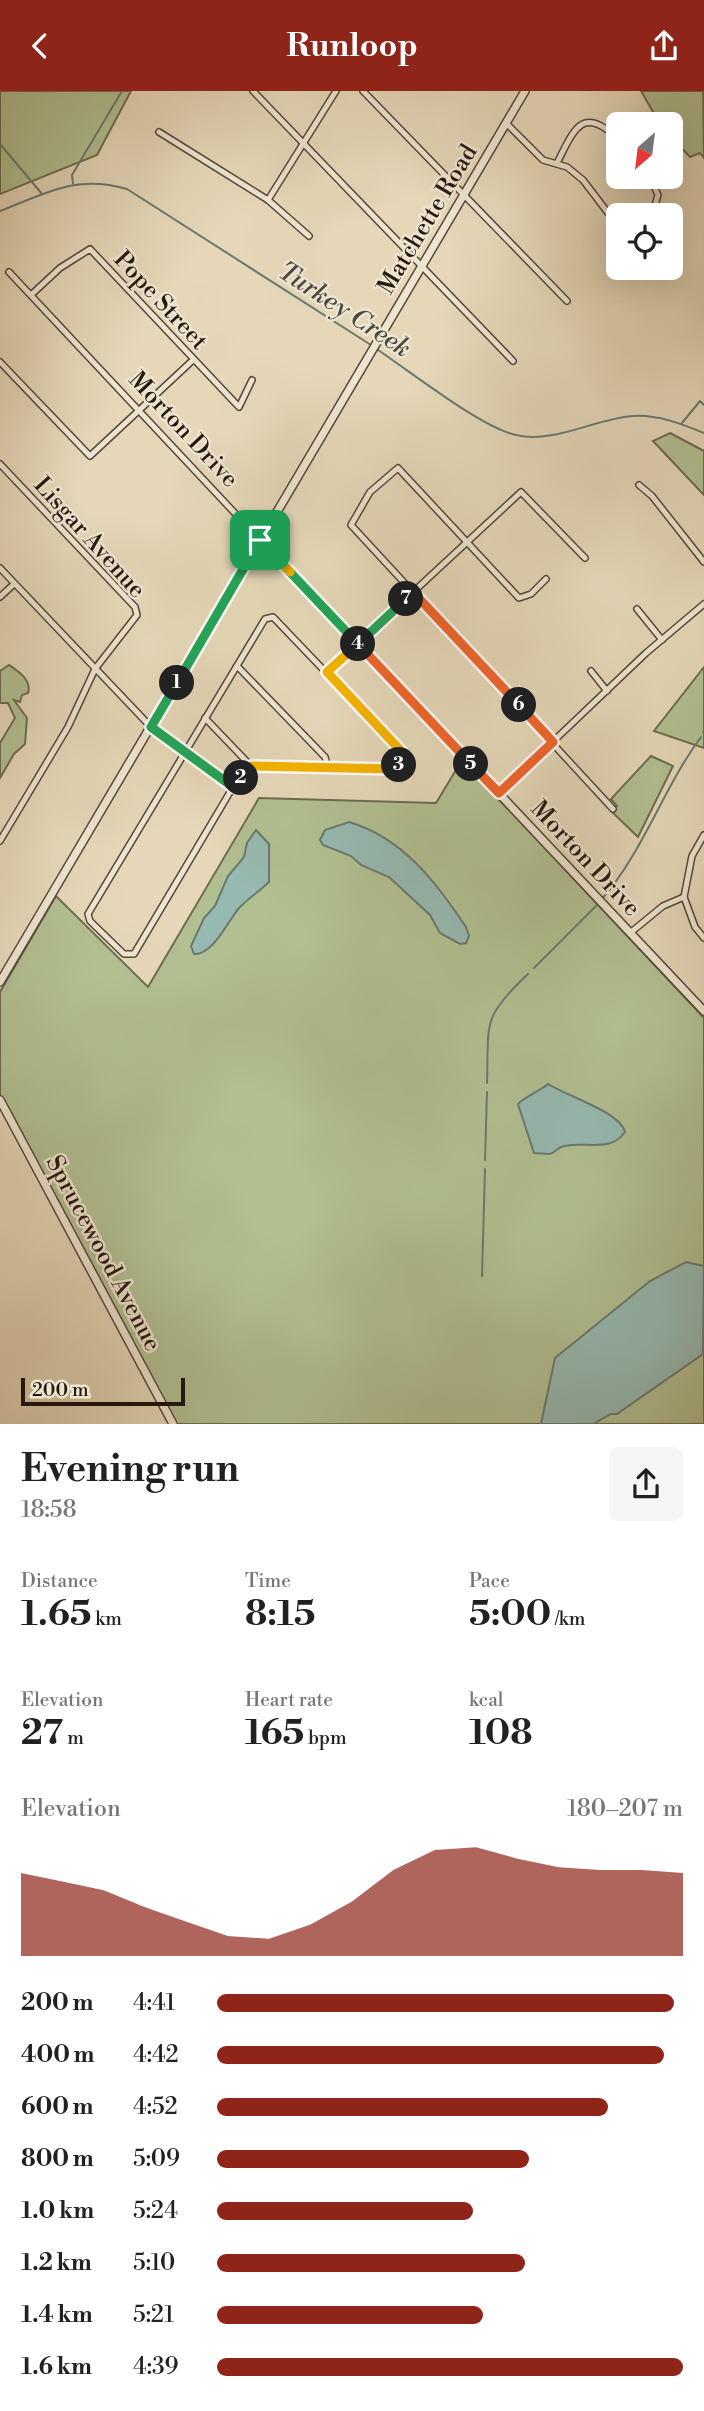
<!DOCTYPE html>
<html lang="en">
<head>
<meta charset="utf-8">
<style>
	:root { --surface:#fff; --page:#f6f6f6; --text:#202124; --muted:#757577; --accent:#8f2418 }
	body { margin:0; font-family:"Libre Bodoni",serif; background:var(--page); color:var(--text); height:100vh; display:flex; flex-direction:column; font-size:26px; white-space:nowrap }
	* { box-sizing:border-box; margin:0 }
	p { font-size:23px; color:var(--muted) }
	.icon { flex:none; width:38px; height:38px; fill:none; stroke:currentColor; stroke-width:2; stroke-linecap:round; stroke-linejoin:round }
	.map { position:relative; height:1333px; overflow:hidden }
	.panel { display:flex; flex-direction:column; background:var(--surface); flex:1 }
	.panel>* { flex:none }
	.needle { width:46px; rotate:208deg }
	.tools { position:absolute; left:606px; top:21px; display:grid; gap:14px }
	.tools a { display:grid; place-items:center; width:77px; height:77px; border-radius:10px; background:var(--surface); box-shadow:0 7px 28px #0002; font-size:35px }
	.scale { position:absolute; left:21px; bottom:18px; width:164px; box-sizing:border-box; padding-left:7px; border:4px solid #27190e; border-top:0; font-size:19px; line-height:24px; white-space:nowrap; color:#27190e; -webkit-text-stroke:5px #eee5d1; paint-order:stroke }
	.pin { position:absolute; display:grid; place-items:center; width:60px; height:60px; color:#fff; margin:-30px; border-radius:14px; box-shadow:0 4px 10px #0006 }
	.km { position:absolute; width:35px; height:35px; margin:-18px; border-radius:50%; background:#222; color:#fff; font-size:19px; line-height:35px; text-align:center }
	.round { display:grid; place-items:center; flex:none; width:74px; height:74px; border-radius:10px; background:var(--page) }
	.summary { display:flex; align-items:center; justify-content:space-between; height:119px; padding:0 21px }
	h1 { font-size:38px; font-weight:700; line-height:52px }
	.metrics { display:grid; grid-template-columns:repeat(3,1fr); gap:10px; height:119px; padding:7px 21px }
	.metrics div { display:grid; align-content:center }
	.metrics b { font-size:35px; font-weight:700 }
	.metrics small { font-size:19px; font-weight:400 }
	.metrics p { font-size:19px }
	.chart { height:196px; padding:14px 21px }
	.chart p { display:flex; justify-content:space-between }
	.chart svg { width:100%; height:126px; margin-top:7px; fill:var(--accent); opacity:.7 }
	ul { padding:0 21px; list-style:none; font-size:23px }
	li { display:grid; grid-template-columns:112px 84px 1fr; align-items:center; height:52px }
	li i { height:18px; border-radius:9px; background:var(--accent) }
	header { display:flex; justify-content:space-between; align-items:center; height:91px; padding:0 21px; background:var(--accent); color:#fff; font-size:32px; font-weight:700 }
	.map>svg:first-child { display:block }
</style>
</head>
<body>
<header><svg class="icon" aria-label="back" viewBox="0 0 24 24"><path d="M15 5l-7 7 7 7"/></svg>Runloop<svg class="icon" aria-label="share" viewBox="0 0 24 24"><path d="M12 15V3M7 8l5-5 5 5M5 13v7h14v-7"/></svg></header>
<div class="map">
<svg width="704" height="1333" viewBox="0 0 704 1333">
	<rect width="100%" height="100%" fill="#e5d7b8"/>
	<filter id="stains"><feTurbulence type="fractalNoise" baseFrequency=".00286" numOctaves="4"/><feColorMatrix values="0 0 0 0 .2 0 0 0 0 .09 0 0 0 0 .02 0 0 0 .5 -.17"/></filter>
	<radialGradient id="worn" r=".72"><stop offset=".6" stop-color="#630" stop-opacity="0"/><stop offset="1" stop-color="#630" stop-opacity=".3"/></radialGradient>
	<g fill="#b1bf91" stroke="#6c6c50" stroke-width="2">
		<polygon points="0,0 131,0 97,64 0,103"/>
		<polygon points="641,0 703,0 704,67 700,62 690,66 670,44 670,33 660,33"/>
		<polygon points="670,342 704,360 704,404 653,350"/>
		<path d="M9 574C18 580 32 589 28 602L22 604 20 611 14 609 27 627 25 653 14 663 0 687V652L15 627 8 612H0V580Z"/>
		<polygon points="704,576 704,657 654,640"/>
		<polygon points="651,665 673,675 638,746 612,721 617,715 611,708"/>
		<polygon points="462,669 704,927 704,1333 176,1333 0,1005 0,901 56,805 148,896 259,707 436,712"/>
	</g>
	<g fill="#96b9b1" stroke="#6a7970" stroke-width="2">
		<path d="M349 731C403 747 436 791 466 836L469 845 466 852 460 853 440 842 430 824 389 786 361 774 351 765 323 754 320 749 325 739Z"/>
		<path d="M256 739 269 753V791C259 800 248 808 239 817 228 830 213 864 194 863L191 855 204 827 215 815 228 785 244 766 247 752Z"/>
		<path d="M548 993C569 1006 620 1021 625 1041 610 1062 588 1050 564 1055 558 1056 556 1061 550 1063L534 1062 518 1013C522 1008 541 999 548 993Z"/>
		<polygon points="686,1171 704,1175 703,1263 617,1323 611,1323 593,1333 541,1333 555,1267 650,1190"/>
	</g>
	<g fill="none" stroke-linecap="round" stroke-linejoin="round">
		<g stroke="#6a7970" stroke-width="2">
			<polyline points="0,53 42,103"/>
			<polyline points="73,93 72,84 122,0"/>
			<path d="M0 120C47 102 76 83 127 98L371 254"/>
			<path d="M375 257C410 280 480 336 516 344 553 353 595 328 632 325 657 323 682 333 704 342"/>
			<polyline points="682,332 700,310 704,314"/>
			<polyline points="703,641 704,641"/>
			<path d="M601 809C644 760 663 697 701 646"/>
			<polyline points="534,877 598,813"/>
			<path d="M487 992C489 932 481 927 528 883"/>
			<polyline points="485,1069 487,1001"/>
			<polyline points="482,1185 485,1078"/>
		</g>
		<defs>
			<g id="minor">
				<polyline points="253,0 513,270"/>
				<polyline points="363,0 567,210"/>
				<polyline points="506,32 543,69 567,76 583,89 618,135"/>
				<polyline points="159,41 268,109 309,145"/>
				<path d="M557 72C574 39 582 13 618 48"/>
				<polyline points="650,86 658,104 652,124"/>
				<polyline points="268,109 336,0"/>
				<polyline points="9,181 260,449"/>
				<polyline points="31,204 60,177 90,158 239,316 252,289"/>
				<polyline points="0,271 90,365 193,269"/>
				<polyline points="0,373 135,516 137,524 95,578 68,636 0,750"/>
				<polyline points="639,394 652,405 704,471"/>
				<polyline points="0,477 151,636 233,696"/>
				<polyline points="546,488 531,503 519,507 398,377 370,401 351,434 613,718"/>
				<polyline points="0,506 14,493"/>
				<polyline points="637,518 662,549"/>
				<polygon points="273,526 402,661 402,667 394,678 251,675 233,696 134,863 124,863 90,830 88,823 265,528"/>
				<polyline points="237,575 325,666 328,677"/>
				<polyline points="591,580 607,600"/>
				<polyline points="327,581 521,401 585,467"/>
				<polyline points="205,627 251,675"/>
				<polyline points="499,702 646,562 704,513"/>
				<polyline points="684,806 695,836 704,847"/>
				<polyline points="630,842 663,815 684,806 692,765 704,744"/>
			</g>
			<g id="tertiary">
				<polyline points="260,449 704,920"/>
				<polyline points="0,891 525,0"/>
				<polyline points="0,1009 173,1333"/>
			</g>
		</defs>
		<use href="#minor" stroke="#564838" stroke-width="8"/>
		<use href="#tertiary" stroke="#564838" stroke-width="10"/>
		<use href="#minor" stroke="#eee5d1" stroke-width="5"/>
		<use href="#tertiary" stroke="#eee5d1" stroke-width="7"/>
	</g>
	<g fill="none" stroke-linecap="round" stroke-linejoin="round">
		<defs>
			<polyline id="split-1" points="177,592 260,449"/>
			<polyline id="split-2" points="177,592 151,636 233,696 241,687"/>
			<polyline id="split-3" points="241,687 251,675 394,678 399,674"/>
			<polyline id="split-4" points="358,553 327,581 402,661 399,674"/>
			<polyline id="split-5" points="358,553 471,673"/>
			<polyline id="split-6" points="471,673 499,702 553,651 519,614"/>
			<polyline id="split-7" points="406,508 413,501 519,614"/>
			<polyline id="split-8" points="290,481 358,553 406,508"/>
			<polyline id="split-9" points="260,449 290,481"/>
		</defs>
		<use href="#split-1" stroke="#fff" stroke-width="14"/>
		<use href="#split-2" stroke="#fff" stroke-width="14"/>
		<use href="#split-3" stroke="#fff" stroke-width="14"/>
		<use href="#split-4" stroke="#fff" stroke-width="14"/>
		<use href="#split-5" stroke="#fff" stroke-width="14"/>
		<use href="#split-6" stroke="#fff" stroke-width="14"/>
		<use href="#split-7" stroke="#fff" stroke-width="14"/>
		<use href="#split-8" stroke="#fff" stroke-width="14"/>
		<use href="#split-9" stroke="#fff" stroke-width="14"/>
		<use href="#split-1" stroke="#22a559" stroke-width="9"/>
		<use href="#split-2" stroke="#22a559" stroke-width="9"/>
		<use href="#split-3" stroke="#f5b400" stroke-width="9"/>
		<use href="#split-4" stroke="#f5b400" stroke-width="9"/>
		<use href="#split-5" stroke="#f0652b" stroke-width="9"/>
		<use href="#split-6" stroke="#f0652b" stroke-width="9"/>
		<use href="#split-7" stroke="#f0652b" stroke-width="9"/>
		<use href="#split-8" stroke="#22a559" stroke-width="9"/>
		<use href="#split-9" stroke="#f5b400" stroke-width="9"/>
	</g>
	<g text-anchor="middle" stroke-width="5" stroke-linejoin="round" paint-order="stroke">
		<g font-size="24" fill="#27190e" stroke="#eee5d1">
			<text transform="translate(427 128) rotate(-59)" y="8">Matchette Road</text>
			<text transform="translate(161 209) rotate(47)" y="8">Pope Street</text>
			<text transform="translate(184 338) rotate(47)" y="8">Morton Drive</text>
			<text transform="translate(90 446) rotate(48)" y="8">Lisgar Avenue</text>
			<text transform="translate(586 767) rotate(47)" y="8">Morton Drive</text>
			<text transform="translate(104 1162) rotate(62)" y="8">Sprucewood Avenue</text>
		</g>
		<g font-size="26" font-style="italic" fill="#48493f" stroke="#eee5d1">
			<text transform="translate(345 218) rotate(33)" y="9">Turkey Creek</text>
		</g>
	</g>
	<rect width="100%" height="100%" filter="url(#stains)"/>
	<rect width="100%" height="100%" fill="url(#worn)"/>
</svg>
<div class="tools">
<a><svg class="needle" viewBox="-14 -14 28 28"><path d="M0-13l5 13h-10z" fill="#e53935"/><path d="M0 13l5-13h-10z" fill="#757577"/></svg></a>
<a><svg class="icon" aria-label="locate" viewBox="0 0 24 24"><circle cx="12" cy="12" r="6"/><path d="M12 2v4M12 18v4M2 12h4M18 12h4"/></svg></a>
</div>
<div class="scale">200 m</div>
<div class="pin" style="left:260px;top:449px;background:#1e9e55"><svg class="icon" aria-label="arrive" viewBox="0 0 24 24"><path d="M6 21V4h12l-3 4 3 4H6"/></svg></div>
<b class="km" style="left:177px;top:592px">1</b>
<b class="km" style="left:241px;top:687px">2</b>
<b class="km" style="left:399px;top:674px">3</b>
<b class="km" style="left:358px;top:553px">4</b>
<b class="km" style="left:471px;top:673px">5</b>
<b class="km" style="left:519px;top:614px">6</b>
<b class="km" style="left:406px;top:508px">7</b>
</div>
<section class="panel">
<div class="summary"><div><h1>Evening run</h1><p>18:58</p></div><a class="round"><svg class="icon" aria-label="share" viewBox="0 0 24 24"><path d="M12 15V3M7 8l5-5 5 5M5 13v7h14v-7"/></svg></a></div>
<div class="metrics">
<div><p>Distance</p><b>1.65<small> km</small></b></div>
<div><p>Time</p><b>8:15</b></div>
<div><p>Pace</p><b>5:00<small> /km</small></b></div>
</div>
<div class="metrics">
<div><p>Elevation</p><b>27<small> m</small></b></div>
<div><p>Heart rate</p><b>165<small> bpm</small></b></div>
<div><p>kcal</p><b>108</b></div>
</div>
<div class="chart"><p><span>Elevation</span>180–207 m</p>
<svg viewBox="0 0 160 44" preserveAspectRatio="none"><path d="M0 44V15L10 18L20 21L30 27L40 32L50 37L60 38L70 33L80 25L90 14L100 7L110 6L120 10L130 13L140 14L150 14L160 15V44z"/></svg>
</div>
<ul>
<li><b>200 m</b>4:41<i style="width:98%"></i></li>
<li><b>400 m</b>4:42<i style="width:96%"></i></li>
<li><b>600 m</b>4:52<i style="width:84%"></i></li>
<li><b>800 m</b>5:09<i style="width:67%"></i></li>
<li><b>1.0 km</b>5:24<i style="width:55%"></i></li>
<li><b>1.2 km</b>5:10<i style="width:66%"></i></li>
<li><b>1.4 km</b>5:21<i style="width:57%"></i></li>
<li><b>1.6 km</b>4:39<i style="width:100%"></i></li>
</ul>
</section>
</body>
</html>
